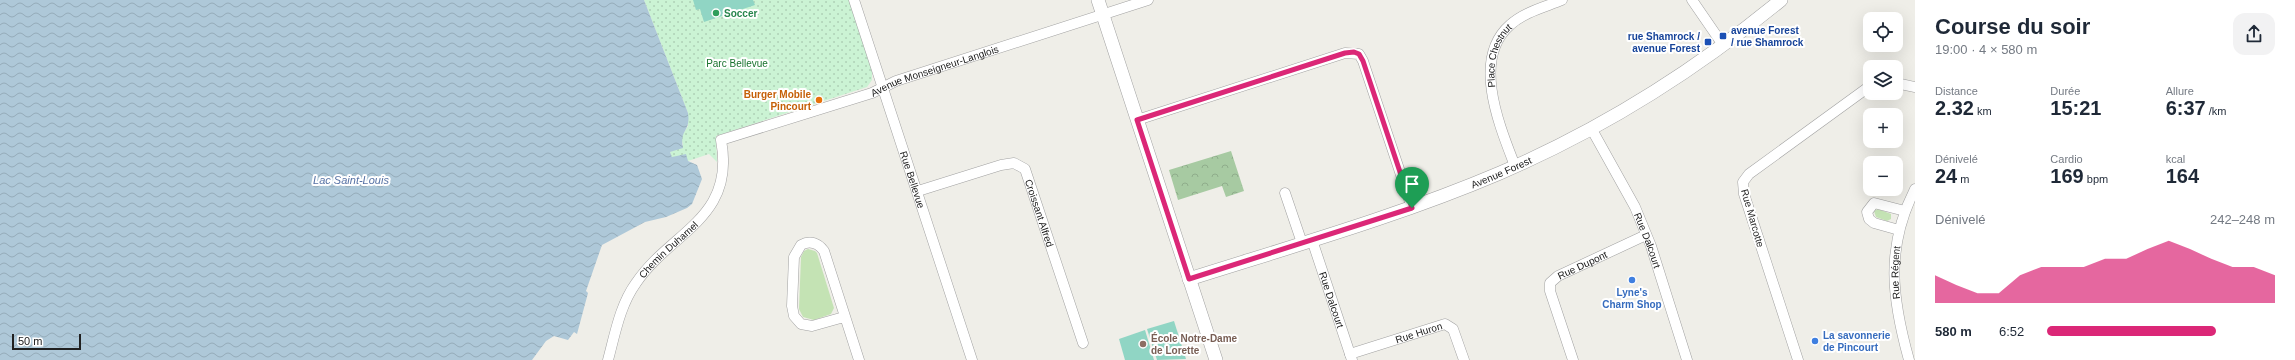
<!DOCTYPE html>
<html lang="fr">
<head>
<meta charset="utf-8">
<style>
	:root { --surface:#fff; --page:#f2f2f3; --text:#1f2937; --muted:#747a83; --accent:#db2777 }
	body { margin:0; font-family:Arial,sans-serif; background:var(--page); color:var(--text); height:100vh; display:flex; flex-direction:column; font-size:15px; white-space:nowrap }
	* { box-sizing:border-box; margin:0 }
	p { font-size:13px; color:var(--muted) }
	.icon { flex:none; width:22px; height:22px; fill:none; stroke:currentColor; stroke-width:2; stroke-linecap:round; stroke-linejoin:round }
	.map { position:relative; flex:1; overflow:hidden }
	.drawer { display:flex; flex-direction:column; background:var(--surface); width:380px }
	.drawer>* { flex:none }
	.buttons { position:absolute; left:1863px; top:12px; display:grid; gap:8px }
	.buttons a { display:grid; place-items:center; width:40px; height:40px; border-radius:8px; background:var(--surface); box-shadow:0 4px 16px #0002; font-size:20px }
	.scale { position:absolute; left:12px; bottom:10px; width:69px; box-sizing:border-box; padding-left:4px; border:2px solid #202020; border-top:0; font-size:11px; line-height:14px; white-space:nowrap; color:#202020; -webkit-text-stroke:3px #fff; paint-order:stroke }
	.pin { position:absolute; display:grid; place-items:center; width:34px; height:34px; color:#fff; margin:-41px -17px; border-radius:50% 50% 50% 0; rotate:-45deg; box-shadow:0 0 4px #0007 }
	.pin .icon { rotate:45deg }
	.round { display:grid; place-items:center; flex:none; width:42px; height:42px; border-radius:12px; background:var(--page) }
	.head { display:flex; align-items:center; justify-content:space-between; height:68px; padding:0 20px }
	h1 { font-size:22px; font-weight:700; line-height:30px }
	.metrics { display:grid; grid-template-columns:repeat(3,1fr); gap:6px; height:68px; padding:4px 20px }
	.metrics div { display:grid; align-content:center }
	.metrics b { font-size:20px; font-weight:700 }
	.metrics small { font-size:11px; font-weight:400 }
	.metrics p { font-size:11px }
	.chart { height:112px; padding:8px 20px }
	.chart p { display:flex; justify-content:space-between }
	.chart svg { width:100%; height:72px; margin-top:4px; fill:var(--accent); opacity:.7 }
	ul { padding:0 20px; list-style:none; font-size:13px }
	li { display:grid; grid-template-columns:64px 48px 1fr; align-items:center; height:30px }
	li i { height:10px; border-radius:5px; background:var(--accent) }
	main { display:flex; flex:1; min-height:0 }
	.map>svg:first-child { display:block }
</style>
</head>
<body>
<main>
<div class="map">
<svg width="1915" height="360" viewBox="0 0 1915 360">
	<defs>
		<pattern id="forest-crowns" width="20" height="18" patternUnits="userSpaceOnUse"><rect width="20" height="18" fill="#a7caa2"/><path d="M2 6a3 3 0 1 1 6 0M12 15a3 3 0 1 1 6 0" fill="none" stroke="#8fad8b"/></pattern>
		<pattern id="park-dots" width="8" height="8" patternUnits="userSpaceOnUse"><rect width="8" height="8" fill="#cbf3d4"/><path d="M2 2h.1M6 6h.1" fill="none" stroke="#aed0b6" stroke-width="1.8" stroke-linecap="round"/></pattern>
		<pattern id="water-waves" width="16" height="10" patternUnits="userSpaceOnUse"><rect width="16" height="10" fill="#aec8d8"/><path d="M0 5q4-4 8 0t8 0" fill="none" stroke="#95acb9"/></pattern>
	</defs>
	<rect width="100%" height="100%" fill="#efeee8"/>
	<g fill="#c4e3b4">
		<polygon points="1878,209 1891,214 1891,219 1887,221 1876,217 1874,211"/>
		<polygon points="808,249 815,251 817,253 834,308 831,314 814,320 803,317 799,309 801,257 804,251"/>
	</g>
	<polygon fill="url(#forest-crowns)" points="1231,151 1244,191 1226,197 1222,186 1178,200 1169,170"/>
	<polygon fill="url(#park-dots)" points="644,0 850,0 872,70 872,80 867,87 716,136 717,162 709,154 688,161 672,158 670,152 683,145 681,137 688,126 688,113"/>
	<g fill="#90d5c4">
		<polygon points="693,0 753,0 755,5 704,22 700,9 696,10"/>
		<polygon points="1174,321 1186,359 1157,360 1147,329"/>
		<polygon points="1145,330 1154,360 1125,360 1119,339"/>
	</g>
	<path fill="url(#water-waves)" d="M0 0H644L688 113C691 132 679 129 683 148L670 152 672 157 686 154 688 161 697 165 702 179 692 204 687 208 666 217 645 222 602 245 586 291 588 293 577 334 574 332 568 340 554 336 546 341 532 360H0Z"/>
	<g fill="none" stroke-linecap="round" stroke-linejoin="round">
		<defs>
			<g id="minor">
				<path id="s1" d="M854 0 972 360"/>
				<polyline points="1692,0 1723,45"/>
				<polyline points="1896,83 1915,87"/>
				<polyline points="1137,120 1345,53 1359,54 1363,61 1412,208"/>
				<path id="s2" d="M1591 128 1635 207 1651 246 1687 360"/>
				<path id="s3" d="M1515 166C1500 127 1471 59 1510 25 1524 12 1545 7 1562 0"/>
				<path id="s4" d="M918 191 1001 165 1014 163 1025 169 1083 343"/>
				<polyline points="1285,193 1302,243"/>
				<polyline points="1899,230 1874,223 1869,219 1867,212 1874,203 1905,211"/>
				<path id="s5" d="M1312 240 1352 360"/>
				<path d="M844 317 812 326 801 324 794 316 792 306 794 257 801 245C810 240 818 243 824 251L859 360"/>
				<path id="s6" d="M1350 354 1445 324 1453 329 1464 360"/>
				<path id="s7" d="M608 360C615 334 620 305 636 283 671 231 736 219 721 140L872 93 896 81 1148 0"/>
				<path id="s8" d="M1573 360 1550 291V283L1558 276 1646 235"/>
				<polyline points="1798,360 1744,194 1743,182 1749,174 1870,86"/>
				<path id="s9" d="M1909 360C1892 299 1885 248 1915 189"/>
			</g>
			<g id="tertiary">
				<polyline points="1098,0 1216,360"/>
				<path id="s10" d="M1189 279C1293 246 1399 216 1500 173 1600 130 1696 70 1781 0"/>
			</g>
		</defs>
		<use href="#minor" stroke="#a1a1a1" stroke-width="11"/>
		<use href="#tertiary" stroke="#a1a1a1" stroke-width="14"/>
		<use href="#minor" stroke="#fff" stroke-width="10"/>
		<use href="#tertiary" stroke="#fff" stroke-width="13"/>
	</g>
	<g fill="none" stroke-linecap="round" stroke-linejoin="round">
		<defs>
			<polygon id="route" points="1354,52 1359,54 1363,61 1412,208 1189,279 1137,120 1345,53"/>
		</defs>
		<use href="#route" stroke="#fff" stroke-width="8"/>
		<use href="#route" stroke="#db2777" stroke-width="5"/>
	</g>
	<circle fill="#2e9e5b" stroke="#fff" stroke-width="1.5" cx="716" cy="13" r="4"/>
	<g fill="#1a4fb4" stroke="#fff" stroke-width="1.5">
		<rect x="1719" y="32" width="8" height="8" rx="2"/>
		<rect x="1704" y="38" width="8" height="8" rx="2"/>
	</g>
	<circle fill="#e8710a" stroke="#fff" stroke-width="1.5" cx="819" cy="100" r="4"/>
	<g fill="#3f7fe0" stroke="#fff" stroke-width="1.5">
		<circle cx="1632" cy="280" r="4"/>
		<circle cx="1815" cy="341" r="4"/>
	</g>
	<circle fill="#8d6e63" stroke="#fff" stroke-width="1.5" cx="1143" cy="344" r="4"/>
	<g text-anchor="middle" stroke-width="4" stroke-linejoin="round" paint-order="stroke">
		<g font-size="10" font-weight="bold" fill="#27864d" stroke="#fff" text-anchor="start">
			<text x="724" y="17">Soccer</text>
		</g>
		<g font-size="10" font-weight="bold" fill="#164399" stroke="#fff" text-anchor="start">
			<text x="1731" y="34">avenue Forest<tspan x="1731" dy="12">/ rue Shamrock</tspan></text>
			<text x="1700" y="40" text-anchor="end">rue Shamrock /<tspan x="1700" dy="12">avenue Forest</tspan></text>
		</g>
		<g font-size="10" fill="#202020" stroke="#fff">
			<text dy="4" stroke="none"><textPath href="#s3" startOffset="116">Place Chestnut</textPath></text>
			<text dy="4" stroke="none"><textPath href="#s7" startOffset="483">Avenue Monseigneur-Langlois</textPath></text>
			<text dy="4" stroke="none"><textPath href="#s10" startOffset="330">Avenue Forest</textPath></text>
			<text dy="4" stroke="none"><textPath href="#s1" startOffset="189">Rue Bellevue</textPath></text>
			<text dy="4" stroke="none"><textPath href="#s4" startOffset="159">Croissant Alfred</textPath></text>
			<text transform="translate(1753 218) rotate(74)" y="4">Rue Marcotte</text>
			<text dy="4" stroke="none"><textPath href="#s2" startOffset="126">Rue Dalcourt</textPath></text>
			<text dy="4" stroke="none"><textPath href="#s7" startOffset="129">Chemin Duhamel</textPath></text>
			<text dy="4" stroke="none"><textPath href="#s8" startOffset="118">Rue Dupont</textPath></text>
			<text dy="4" stroke="none"><textPath href="#s9" startOffset="89">Rue Régent</textPath></text>
			<text dy="4" stroke="none"><textPath href="#s5" startOffset="63">Rue Dalcourt</textPath></text>
			<text dy="4" stroke="none"><textPath href="#s6" startOffset="72">Rue Huron</textPath></text>
		</g>
		<g font-size="10" fill="#19732e" stroke="#fff">
			<text x="737" y="67">Parc Bellevue</text>
		</g>
		<g font-size="10" font-weight="bold" fill="#c56008" stroke="#fff" text-anchor="end">
			<text x="811" y="98">Burger Mobile<tspan x="811" dy="12">Pincourt</tspan></text>
		</g>
		<g font-size="10" font-weight="bold" fill="#366cbe" stroke="#fff">
			<text x="1632" y="296">Lyne's<tspan x="1632" dy="12">Charm Shop</tspan></text>
			<text x="1823" y="339" text-anchor="start">La savonnerie<tspan x="1823" dy="12">de Pincourt</tspan></text>
		</g>
		<g font-size="10" font-weight="bold" fill="#785e54" stroke="#fff" text-anchor="start">
			<text x="1151" y="342">École Notre-Dame<tspan x="1151" dy="12">de Lorette</tspan></text>
		</g>
		<g font-size="11" font-style="italic" fill="#5772a5" stroke="#fff">
			<text x="351" y="184">Lac Saint-Louis</text>
		</g>
	</g>
</svg>
<div class="buttons">
<a><svg class="icon" aria-label="locate" viewBox="0 0 24 24"><circle cx="12" cy="12" r="6"/><path d="M12 2v4M12 18v4M2 12h4M18 12h4"/></svg></a>
<a><svg class="icon" aria-label="layers" viewBox="0 0 24 24"><path d="M12 4l9 5-9 5-9-5zM3 14l9 5 9-5"/></svg></a>
<a>+</a>
<a>−</a>
</div>
<div class="scale">50 m</div>
<div class="pin" style="left:1412px;top:208px;background:#1e9e55"><svg class="icon" aria-label="arrive" viewBox="0 0 24 24"><path d="M6 21V4h12l-3 4 3 4H6"/></svg></div>
</div>
<section class="drawer">
<div class="head"><div><h1>Course du soir</h1><p>19:00 · 4 × 580 m</p></div><a class="round"><svg class="icon" aria-label="share" viewBox="0 0 24 24"><path d="M12 15V3M7 8l5-5 5 5M5 13v7h14v-7"/></svg></a></div>
<div class="metrics">
<div><p>Distance</p><b>2.32<small> km</small></b></div>
<div><p>Durée</p><b>15:21</b></div>
<div><p>Allure</p><b>6:37<small> /km</small></b></div>
</div>
<div class="metrics">
<div><p>Dénivelé</p><b>24<small> m</small></b></div>
<div><p>Cardio</p><b>169<small> bpm</small></b></div>
<div><p>kcal</p><b>164</b></div>
</div>
<div class="chart"><p><span>Dénivelé</span>242–248 m</p>
<svg viewBox="0 0 160 44" preserveAspectRatio="none"><path d="M0 44V27L10 33L20 38L30 38L40 27L50 22L60 22L70 22L80 17L90 17L100 11L110 6L120 11L130 17L140 22L150 22L160 27V44z"/></svg>
</div>
<ul>
<li><b>580 m</b>6:52<i style="width:74%"></i></li>
</ul>
</section>
</main>
</body>
</html>
